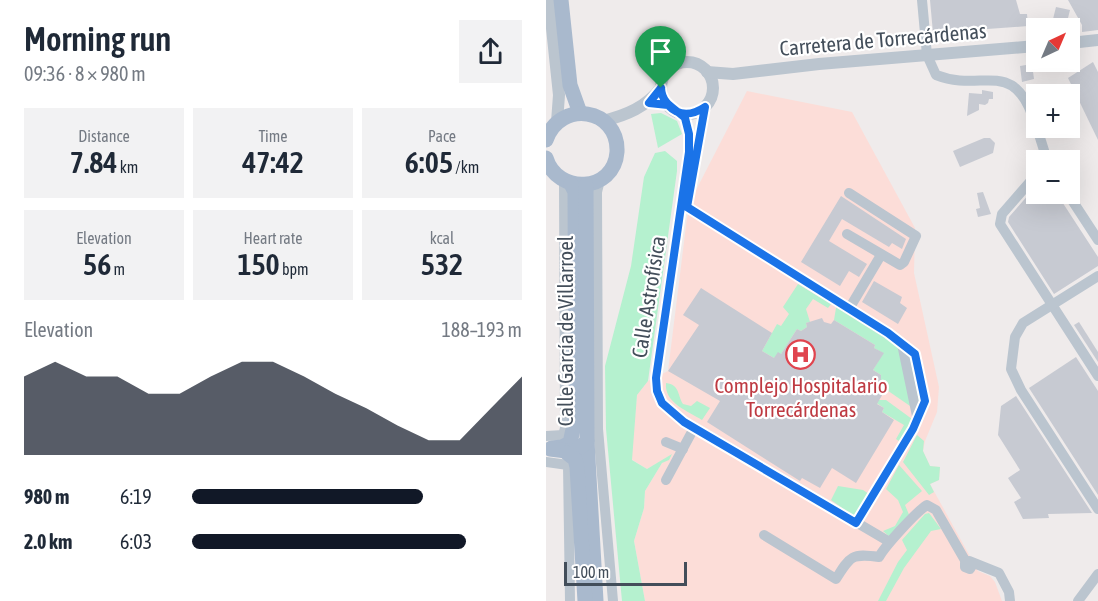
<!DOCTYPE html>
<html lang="en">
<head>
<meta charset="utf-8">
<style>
	:root { --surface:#fff; --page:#f2f2f3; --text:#1f2937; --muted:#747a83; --accent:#111827 }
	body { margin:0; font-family:"Asap Condensed",sans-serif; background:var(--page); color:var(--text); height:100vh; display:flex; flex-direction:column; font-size:22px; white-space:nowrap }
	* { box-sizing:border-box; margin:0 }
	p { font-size:20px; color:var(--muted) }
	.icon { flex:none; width:33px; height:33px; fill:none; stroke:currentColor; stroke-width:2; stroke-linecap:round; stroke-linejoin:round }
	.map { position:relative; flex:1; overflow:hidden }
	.side { display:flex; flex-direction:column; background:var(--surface); width:546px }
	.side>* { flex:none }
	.needle { width:39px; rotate:44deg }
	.tools { position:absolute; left:480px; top:18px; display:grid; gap:12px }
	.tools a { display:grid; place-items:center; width:54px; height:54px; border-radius:0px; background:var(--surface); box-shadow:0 6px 24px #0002; font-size:30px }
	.scale { position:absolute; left:18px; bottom:15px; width:123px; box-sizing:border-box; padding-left:6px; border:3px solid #434e5a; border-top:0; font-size:16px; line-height:21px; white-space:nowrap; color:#434e5a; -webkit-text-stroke:4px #fff; paint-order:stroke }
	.pin { position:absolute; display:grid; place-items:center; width:51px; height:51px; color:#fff; margin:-62px -26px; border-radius:50% 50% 50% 0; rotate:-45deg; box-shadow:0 0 6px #0007 }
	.pin .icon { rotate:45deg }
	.round { display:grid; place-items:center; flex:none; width:63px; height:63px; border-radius:0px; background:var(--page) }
	.overview { display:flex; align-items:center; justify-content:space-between; height:102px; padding:0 24px }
	h1 { font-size:33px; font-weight:600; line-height:45px }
	.metrics { display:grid; grid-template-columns:repeat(3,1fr); gap:9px; height:102px; padding:6px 24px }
	.metrics div { display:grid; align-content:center; border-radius:0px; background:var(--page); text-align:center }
	.metrics b { font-size:30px; font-weight:600 }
	.metrics small { font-size:16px; font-weight:400 }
	.metrics p { font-size:16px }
	.chart { height:168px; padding:12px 24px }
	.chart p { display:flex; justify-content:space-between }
	.chart svg { width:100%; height:108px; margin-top:6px; fill:var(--accent); opacity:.7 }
	ul { padding:0 24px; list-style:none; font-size:20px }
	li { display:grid; grid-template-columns:96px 72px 1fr; align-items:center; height:45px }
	li i { height:15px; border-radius:8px; background:var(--accent) }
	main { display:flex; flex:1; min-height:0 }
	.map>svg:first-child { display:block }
</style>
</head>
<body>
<main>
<section class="side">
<div class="overview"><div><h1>Morning run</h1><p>09:36 · 8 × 980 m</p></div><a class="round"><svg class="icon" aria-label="share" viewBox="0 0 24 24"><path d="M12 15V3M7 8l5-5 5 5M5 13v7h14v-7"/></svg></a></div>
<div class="metrics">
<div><p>Distance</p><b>7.84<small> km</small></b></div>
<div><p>Time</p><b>47:42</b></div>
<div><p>Pace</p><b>6:05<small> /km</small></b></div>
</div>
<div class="metrics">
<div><p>Elevation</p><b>56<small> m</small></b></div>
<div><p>Heart rate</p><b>150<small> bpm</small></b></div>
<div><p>kcal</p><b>532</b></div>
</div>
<div class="chart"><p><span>Elevation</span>188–193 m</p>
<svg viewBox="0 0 160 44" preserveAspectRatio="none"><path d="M0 44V12L10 6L20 12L30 12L40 19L50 19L60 12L70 6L80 6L90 12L100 19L110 25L120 32L130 38L140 38L150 25L160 12V44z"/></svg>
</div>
<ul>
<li><b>980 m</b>6:19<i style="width:70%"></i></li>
<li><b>2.0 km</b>6:03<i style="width:83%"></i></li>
</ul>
</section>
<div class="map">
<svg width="552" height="601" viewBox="0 0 552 601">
	<rect width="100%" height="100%" fill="#efebeb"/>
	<polygon fill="#fcddd8" points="201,91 306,112 369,228 368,273 393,387 391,412 379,441 377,451 384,466 394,467 393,480 384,484 432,571 444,576 449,582 456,601 99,601 88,541 98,508 99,491 116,463 125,455 101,469 85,459 91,395 102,381 122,371 141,218 148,194"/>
	<g fill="#b5f1cf">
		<polygon points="115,113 131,121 136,134 112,148 105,114"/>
		<polygon points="119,151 131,161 131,171 102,381 91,395 86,460 101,469 126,454 123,460 116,463 99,491 98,508 88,541 99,601 76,601 60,429 59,366 85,266 98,177 109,153"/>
		<polygon points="252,284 285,304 282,308 267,299 260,309 264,322 260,323 261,327 255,331 251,329 235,354 228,358 216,351 231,324 235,326 243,314 237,307"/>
		<polygon points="291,302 369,354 379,401 367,408 335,386 335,375 327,370 337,353 328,348 329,345 288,320"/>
		<path d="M120 383C134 385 131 394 137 404L145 406 151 401 164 408 156 420C142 411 118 403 120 383Z"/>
		<polygon points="330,400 340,400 366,419 356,443 350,439 358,425 336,412 338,408 329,402"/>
		<polygon points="371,435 378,441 377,451 384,466 394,467 393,480 384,484 388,492 383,495 357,462"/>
		<polygon points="353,465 376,491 359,505 364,517 344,537 337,531 349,526 357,512 352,500 340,489"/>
		<polygon points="292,486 317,490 323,494 309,517 285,500"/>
		<polygon points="383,513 395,529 385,531 358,568 340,601 332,601 352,562 361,550 356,540 379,514"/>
	</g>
	<g fill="#c7cad2">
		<polygon points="384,0 470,0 474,14 481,14 482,26 387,33"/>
		<polygon points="522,0 552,0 552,30 536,32 536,25"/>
		<polygon points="510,7 524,10 520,26 506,23"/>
		<polygon points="547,62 552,72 552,140 522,78"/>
		<polygon points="486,64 488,79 476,82 474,66"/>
		<polygon points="436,90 447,92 447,99 443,99 442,103 439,105 433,104 433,110 421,116 423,93 436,94"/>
		<polygon points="438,138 444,138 449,143 447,153 414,167 407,151"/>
		<polygon points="490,186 490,194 511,194 552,257 552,266 508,294 462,222 463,217"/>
		<polygon points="437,192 445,214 432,217 430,209 434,208 431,193"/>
		<polygon points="295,196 360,239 356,249 346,243 343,247 296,219 283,241 321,264 313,277 303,271 294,286 255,262"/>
		<polygon points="328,281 356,297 354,303 361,308 352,324 316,302"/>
		<polygon points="155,288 226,333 216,351 228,358 232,352 235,354 251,329 255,331 261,327 260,323 276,318 278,322 285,324 288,320 329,345 328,348 338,353 327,370 335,375 335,386 339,390 331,404 338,408 336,412 348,420 310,483 286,468 274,488 256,478 254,481 161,422 174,401 122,371 153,325 137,315"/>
		<polygon points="533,322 552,352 552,362 528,325"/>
		<polygon points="530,357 552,391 552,495 483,388"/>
		<polygon points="470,396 533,493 546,513 502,514 503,518 477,519 468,502 475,498 462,478 474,470 452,435 455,406"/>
	</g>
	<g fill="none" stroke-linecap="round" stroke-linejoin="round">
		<g stroke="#bbc5cf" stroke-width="10">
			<path d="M376 0 381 55 390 75C438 94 468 54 490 126"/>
			<path d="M134 114C145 123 143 139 143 152L110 378 111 391 116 403 138 421 342 541"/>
			<polyline points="491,128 501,160"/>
			<polyline points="148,163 159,107"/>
			<polyline points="490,175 456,214 454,224 552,376"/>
			<polyline points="54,180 51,192 52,429 67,601"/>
			<polyline points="522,194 552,240"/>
			<polyline points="141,207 342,334 369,354 379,401 367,429 310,523"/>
			<polyline points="301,234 354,265 358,262 370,236 303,193"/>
			<polyline points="552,276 477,323 469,337 465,369 475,390 552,509"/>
			<polyline points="303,309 335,255"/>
			<polyline points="356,344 371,416"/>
			<polyline points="0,436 17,435 19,428 18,181"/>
			<polyline points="120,442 137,449"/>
			<polyline points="0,462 22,465 24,601"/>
			<polyline points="120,480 148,428"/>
			<path d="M218 535 290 579C304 556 306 553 333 557 339 546 370 512 381 505L390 510 420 562"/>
			<polyline points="427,564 424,569 419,567 419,563 423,561 453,573 463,592 464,601"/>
			<polyline points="532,601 552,574"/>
		</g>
		<g stroke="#bbc5cf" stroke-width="12">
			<polyline points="3,0 13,95 11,122"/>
			<polyline points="524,43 552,40"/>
			<circle cx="141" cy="88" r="26"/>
			<polyline points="161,72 187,74 273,64 490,46"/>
			<path d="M57 121C81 115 100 107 115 88"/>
		</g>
		<g stroke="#a9b9cd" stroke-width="15">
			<polyline points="15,0 24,85 34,113"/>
			<path d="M0 140C14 99 73 108 71 152 68 193 11 195 0 158"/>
			<polyline points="41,441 50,601"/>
			<polyline points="6,448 16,447 24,443 30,416 29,192 25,184"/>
			<polyline points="4,449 29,452 41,441 40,185"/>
			<polyline points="21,453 29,459 31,467 39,601"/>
		</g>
	</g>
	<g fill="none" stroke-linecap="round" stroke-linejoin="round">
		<defs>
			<path id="route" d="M115 88 103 103 122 105C133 117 147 115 159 107L141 207 342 333 369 354 379 401 367 429 310 523 138 422 116 403 111 391 110 378 143 152V134L139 118C129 108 116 105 115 88"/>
		</defs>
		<use href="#route" stroke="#fff" stroke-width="12"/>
		<use href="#route" stroke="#1a73e8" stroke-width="8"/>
	</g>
	<defs>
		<symbol id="hospital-ring" viewBox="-11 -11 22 22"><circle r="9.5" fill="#fff" stroke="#e0444e" stroke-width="1.5"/><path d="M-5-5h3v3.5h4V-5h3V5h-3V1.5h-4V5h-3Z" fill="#e0444e"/></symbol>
	</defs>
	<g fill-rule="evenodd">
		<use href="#hospital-ring" x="238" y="338" width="33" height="33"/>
	</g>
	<g text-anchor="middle" stroke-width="4.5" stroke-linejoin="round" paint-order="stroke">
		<g font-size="21" fill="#434e5a" stroke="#fff">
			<text transform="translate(337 40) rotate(-5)" y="7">Carretera de Torrecárdenas</text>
			<text transform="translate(103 297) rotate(-81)" y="7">Calle Astrofísica</text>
			<text transform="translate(20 331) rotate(-90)" y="7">Calle García de Villarroel</text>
		</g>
		<g font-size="21" fill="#be3a42" stroke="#fff">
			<text x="255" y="393">Complejo Hospitalario<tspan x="255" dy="24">Torrecárdenas</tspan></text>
		</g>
	</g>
</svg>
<div class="tools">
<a><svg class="needle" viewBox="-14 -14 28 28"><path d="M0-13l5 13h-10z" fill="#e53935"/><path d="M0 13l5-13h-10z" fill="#747a83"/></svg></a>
<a>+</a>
<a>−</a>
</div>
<div class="scale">100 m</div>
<div class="pin" style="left:115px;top:88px;background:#1e9e55"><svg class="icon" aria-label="arrive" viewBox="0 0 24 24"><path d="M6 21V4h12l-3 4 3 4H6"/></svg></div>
</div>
</main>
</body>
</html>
